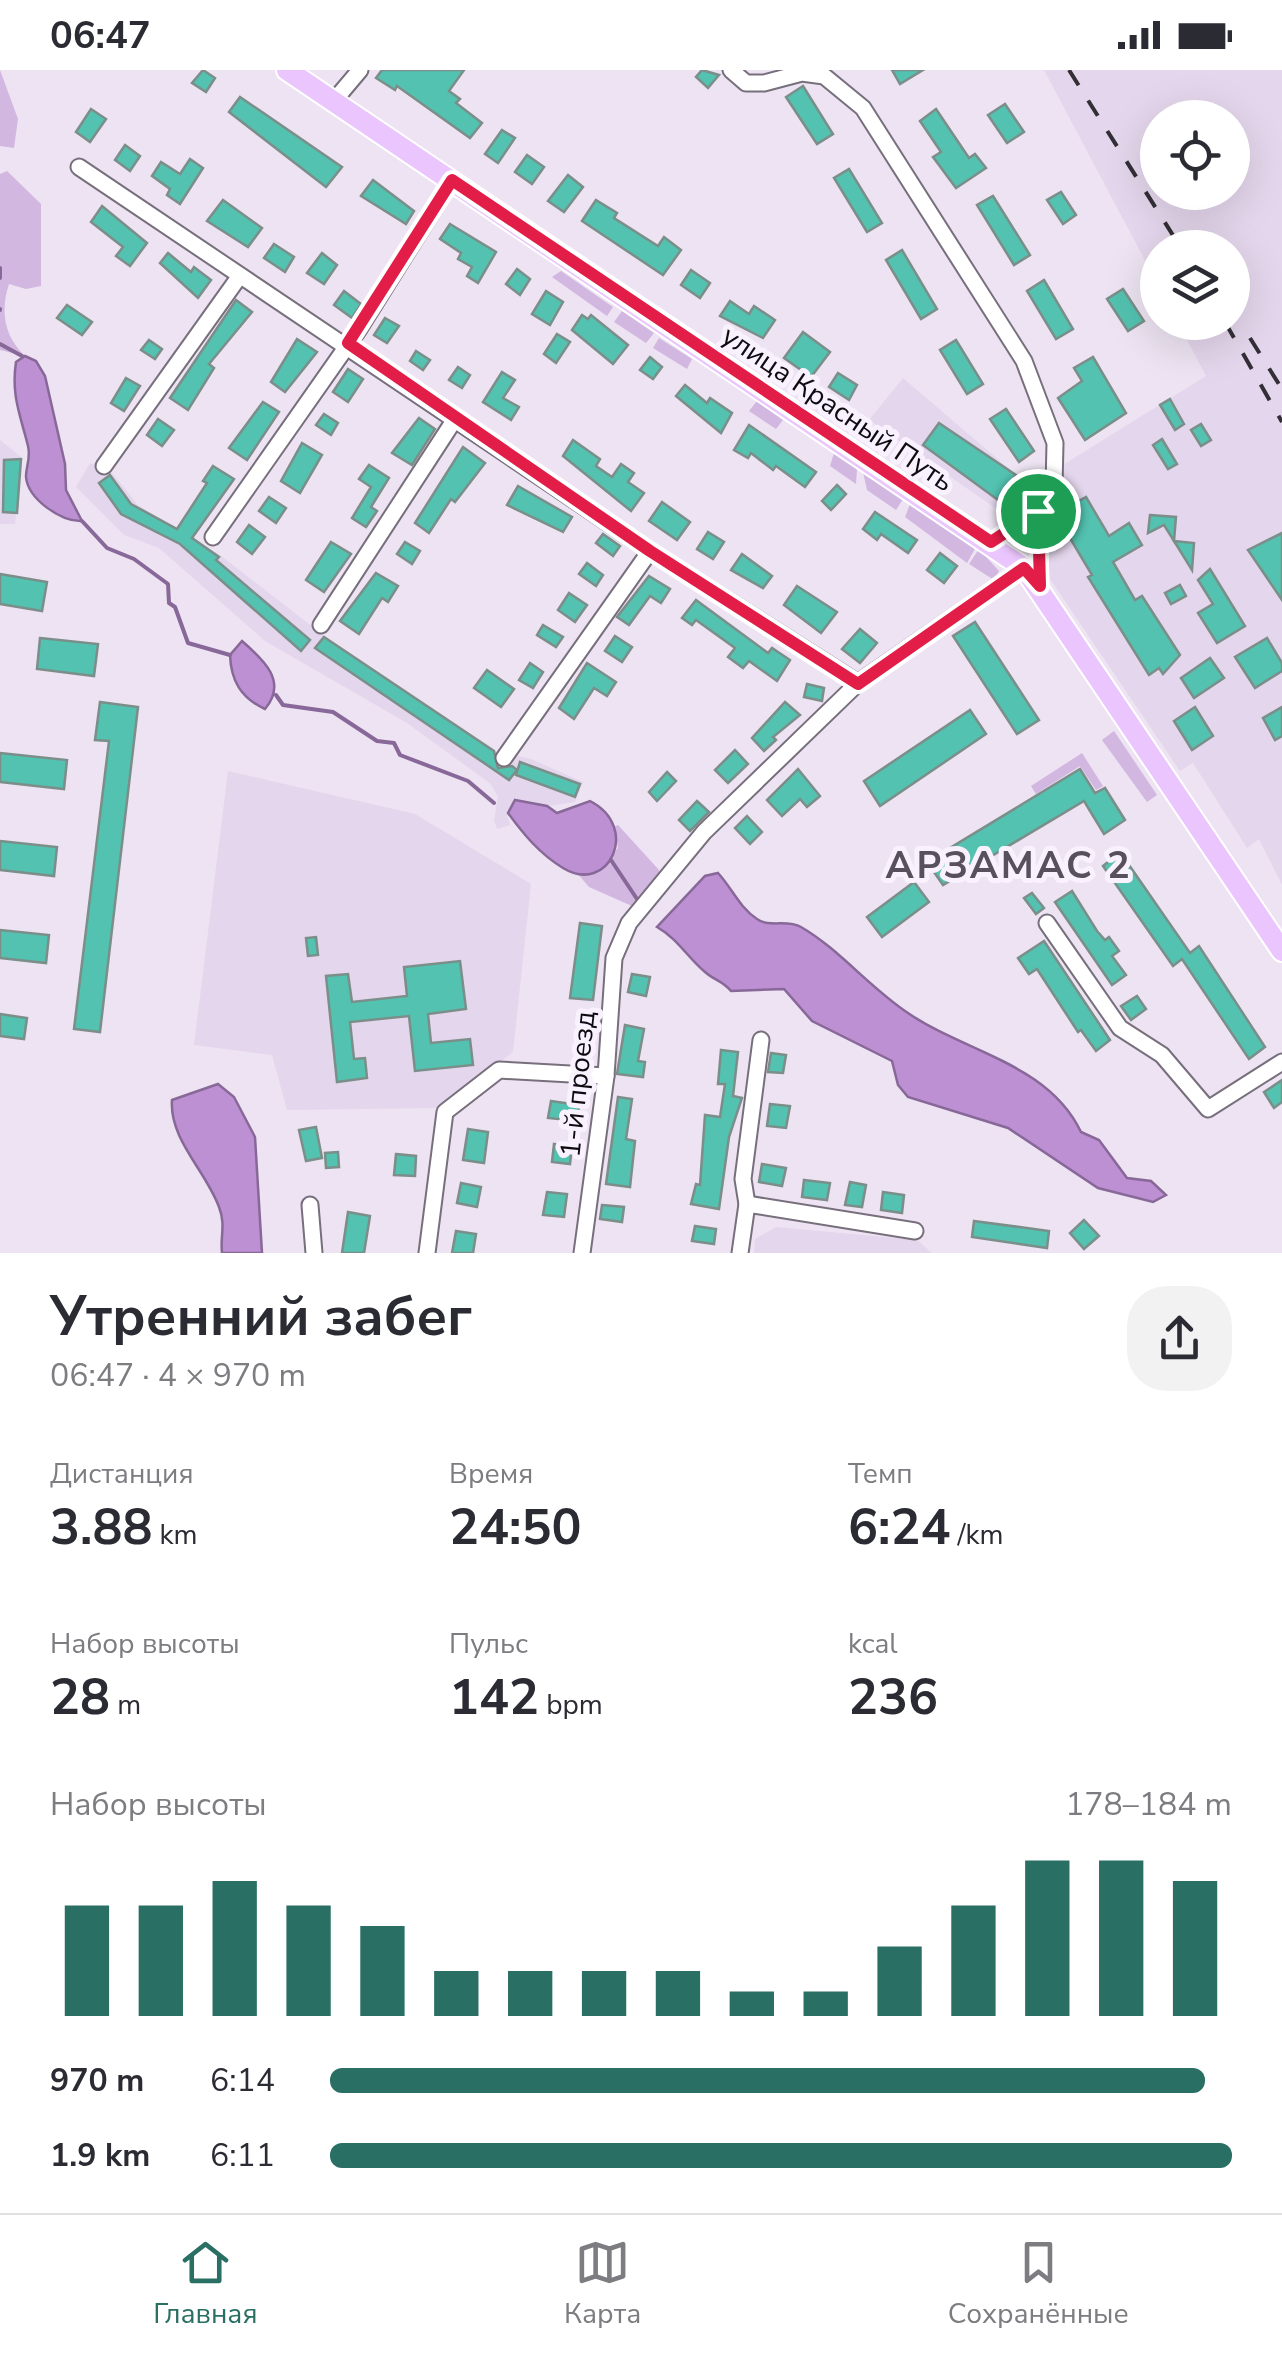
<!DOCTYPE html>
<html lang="ru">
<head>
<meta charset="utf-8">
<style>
	:root { --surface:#fff; --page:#f2f2f3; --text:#2b2b33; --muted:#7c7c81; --line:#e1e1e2; --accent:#296f64 }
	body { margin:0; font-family:"Nunito Sans",sans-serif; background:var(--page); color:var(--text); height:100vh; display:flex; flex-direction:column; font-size:38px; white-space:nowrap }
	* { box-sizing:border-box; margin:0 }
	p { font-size:32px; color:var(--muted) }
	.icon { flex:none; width:55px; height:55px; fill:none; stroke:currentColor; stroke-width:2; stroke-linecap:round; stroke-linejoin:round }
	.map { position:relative; height:1183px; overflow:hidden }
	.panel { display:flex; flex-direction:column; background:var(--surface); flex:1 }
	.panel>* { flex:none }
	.buttons { position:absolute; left:1140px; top:30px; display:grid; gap:20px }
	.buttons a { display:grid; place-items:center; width:110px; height:110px; border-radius:50%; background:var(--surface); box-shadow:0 10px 40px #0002; font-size:50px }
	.pin { position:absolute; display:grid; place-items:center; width:85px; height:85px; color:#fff; margin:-42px; border:5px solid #fff; border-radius:50%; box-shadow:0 2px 10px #0007 }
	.round { display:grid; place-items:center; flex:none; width:105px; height:105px; border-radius:40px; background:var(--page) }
	.summary { display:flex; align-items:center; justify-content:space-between; height:170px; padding:0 50px }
	h1 { font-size:55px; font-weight:700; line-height:75px }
	.stats { display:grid; grid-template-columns:repeat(3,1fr); gap:15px; height:170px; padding:10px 50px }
	.stats div { display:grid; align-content:center }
	.stats b { font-size:50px; font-weight:700 }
	.stats small { font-size:28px; font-weight:400 }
	.stats p { font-size:28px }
	.chart { height:280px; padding:20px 50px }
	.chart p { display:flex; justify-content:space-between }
	.chart svg { width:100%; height:180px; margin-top:10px; stroke:var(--accent); stroke-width:6 }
	ul { padding:0 50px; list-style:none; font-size:32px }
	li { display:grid; grid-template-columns:160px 120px 1fr; align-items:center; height:75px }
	li i { height:25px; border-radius:12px; background:var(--accent) }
	.status { display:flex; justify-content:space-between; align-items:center; height:70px; padding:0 50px; background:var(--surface); direction:ltr }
	.status svg { height:28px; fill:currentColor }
	.dock { display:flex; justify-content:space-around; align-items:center; height:140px; border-top:2px solid var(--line); background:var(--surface); font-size:28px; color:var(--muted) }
	.dock a { display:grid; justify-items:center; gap:5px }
	.dock .on { color:var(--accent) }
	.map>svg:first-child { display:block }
</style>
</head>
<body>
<div class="status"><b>06:47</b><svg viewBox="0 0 49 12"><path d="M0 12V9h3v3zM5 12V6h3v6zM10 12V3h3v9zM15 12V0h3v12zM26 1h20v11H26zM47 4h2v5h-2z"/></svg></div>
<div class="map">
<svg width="1282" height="1183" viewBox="0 0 1282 1183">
	<rect width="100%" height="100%" fill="#ede3f2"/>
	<g fill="#e4d6ec" fill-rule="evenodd">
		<path d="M1044 0H1282V815L1259 769 1247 778 1193 693 1180 701 1008 447 869 350 903 308 1029 416 1206 306 1178 253 1232 252V178H1158L1157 213ZM1158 48H1232V122H1158Z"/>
		<polygon points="0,370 21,387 15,454 0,454"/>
		<polygon points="90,393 112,403 138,435 220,485 327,568 494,681 531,689 583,712 575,732 547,736 515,730 507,745 510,755 497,759 494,750 498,727 491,714 407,653 265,571 159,478 124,465 76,417"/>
		<polygon points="228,701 415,744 531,814 513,982 440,1038 287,1040 272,985 194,975"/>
		<polygon points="776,1157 917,1170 932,1183 754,1183 755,1169"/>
	</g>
	<g fill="#d2b7e1">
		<polygon points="0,0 18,49 14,78 0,76"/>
		<path d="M7 101 41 134V216L26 219 9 214C0 241 4 266 25 286L0 280V104Z"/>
		<polygon points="561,201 613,237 607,246 552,207"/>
		<polygon points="622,241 654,263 646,273 614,252"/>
		<polygon points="659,268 692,289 687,299 653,278"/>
		<polygon points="810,325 889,381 887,384 804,332"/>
		<polygon points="757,331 783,350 776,359 749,341"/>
		<polygon points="834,383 857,399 856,414 830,396"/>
		<polygon points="863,402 903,429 896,440 867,420"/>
		<polygon points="910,434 976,477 967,493 905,447"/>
		<polygon points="979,479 999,501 994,510 969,494"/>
		<polygon points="1114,661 1157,725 1147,732 1102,670"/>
		<polygon points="1082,683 1103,716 1096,720 1080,696 1036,724 1031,716"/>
		<path d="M618 755 659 800C659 816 647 831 632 836L589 817 577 803 594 801 618 778 614 757Z"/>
	</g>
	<g fill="#bc90d2" stroke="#886898" stroke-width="2.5">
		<path d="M25 286 36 291 45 306 65 394 66 420 82 451C61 452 28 429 26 407 26 396 31 388 28 376 20 344 11 325 16 292Z"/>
		<path d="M242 571C264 590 288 612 265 639 241 628 231 611 230 585Z"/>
		<path d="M515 730 547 736 557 743 590 731C641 757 609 826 563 798 540 784 524 765 508 743Z"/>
		<path d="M718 803C732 818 739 837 757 849 770 858 787 849 801 857 839 879 869 917 908 943 966 983 1048 993 1081 1062L1099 1070 1127 1108 1151 1111 1166 1125 1153 1132 1098 1118 1008 1058 908 1027 898 1015 892 991 812 951 784 919 731 921C723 911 714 910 705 902 687 887 678 869 657 857L705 806Z"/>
		<path d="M218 1014 234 1027 255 1067 262 1183H222C220 1166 226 1155 219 1137 206 1101 169 1069 172 1030Z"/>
	</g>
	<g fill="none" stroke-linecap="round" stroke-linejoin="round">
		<g stroke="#886898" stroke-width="4">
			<polyline points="0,198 0,208"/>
			<polyline points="0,239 0,240"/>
			<polyline points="0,274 22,286"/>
			<polyline points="82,451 107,478 134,489 168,514 169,533 175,537 188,573 230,585"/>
			<polyline points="276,625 283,635 333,642 377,671 394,673 400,685 468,711 494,733"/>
			<polyline points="611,790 639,832"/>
		</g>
	</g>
	<g fill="#53c2b0" stroke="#7b8e8a" stroke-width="2.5">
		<polygon points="203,0 215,8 206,22 192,13"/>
		<polygon points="382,0 464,0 449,21 460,29 456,33 482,53 470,68 397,16 395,20 376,8"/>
		<polygon points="702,0 719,5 708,18 696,7"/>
		<polygon points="892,0 923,0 900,14"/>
		<polygon points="803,16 833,64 817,74 786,27"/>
		<polygon points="240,27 342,97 326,117 229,42"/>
		<polygon points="1005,34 1024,62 1007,73 988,45"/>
		<polygon points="91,39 106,49 90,72 76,62"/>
		<polygon points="936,39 969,88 975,84 986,98 956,118 933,87 941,82 920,51"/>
		<polygon points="502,60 515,68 498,93 485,84"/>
		<polygon points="125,75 140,86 130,101 115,90"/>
		<polygon points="527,85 544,97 532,114 515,102"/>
		<polygon points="190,89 203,98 180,134 167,125 170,119 152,106 161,92 180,104"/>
		<polygon points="849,99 882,153 867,162 834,108"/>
		<polygon points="568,105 583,117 564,142 548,131"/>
		<polygon points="373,110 414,141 406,154 361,126"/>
		<polygon points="1061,122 1076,145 1063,154 1047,130"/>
		<polygon points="993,126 1030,185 1014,195 977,135"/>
		<polygon points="223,130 262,158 248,177 207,151"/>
		<polygon points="596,130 617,143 614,148 658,176 664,167 681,180 663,205 582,151"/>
		<polygon points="102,136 147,173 130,196 116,186 123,177 91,152"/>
		<polygon points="450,154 496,182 478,213 467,206 472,197 458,189 461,183 440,169"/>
		<polygon points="274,174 294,187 285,202 264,188"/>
		<polygon points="902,180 937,239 921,249 886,190"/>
		<polygon points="168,183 191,202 194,197 211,210 198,228 160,193"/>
		<polygon points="322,183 337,195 324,214 307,203"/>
		<polygon points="517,199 530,209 520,225 506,214"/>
		<polygon points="691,200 710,213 700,228 681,215"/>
		<polygon points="1044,210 1073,259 1056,269 1027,221"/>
		<polygon points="1123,219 1144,251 1128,261 1107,229"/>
		<polygon points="344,221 361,234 352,248 334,235"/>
		<polygon points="546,221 563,232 550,255 532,244"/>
		<polygon points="236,230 252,242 209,294 214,298 188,340 170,328"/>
		<polygon points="730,231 749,244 754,236 775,250 763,268 720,246"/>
		<polygon points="67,235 92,252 82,265 57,248"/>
		<polygon points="582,245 588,249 591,245 628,275 613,294 572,260"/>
		<polygon points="385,248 399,256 387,273 374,265"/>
		<polygon points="803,262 830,282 811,307 784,288"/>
		<polygon points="557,264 570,272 556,293 544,284"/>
		<polygon points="297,269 317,282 285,322 271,312"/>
		<polygon points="149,270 162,279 155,289 141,280"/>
		<polygon points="956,270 983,314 967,324 940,280"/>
		<polygon points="416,281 430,290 423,300 410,291"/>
		<polygon points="650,287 662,297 653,309 640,300"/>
		<polygon points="1093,287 1126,343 1085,370 1058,328 1082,311 1074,298"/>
		<polygon points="458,297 470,305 462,318 449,310"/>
		<polygon points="348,299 363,309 348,332 333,322"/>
		<polygon points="502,302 515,310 503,328 519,337 511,350 483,332"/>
		<polygon points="838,303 857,315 849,330 829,317"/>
		<polygon points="126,308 140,316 124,341 111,333"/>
		<polygon points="685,315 707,333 710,328 732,343 721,363 676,326"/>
		<polygon points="1170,329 1184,354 1175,360 1160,335"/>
		<polygon points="263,332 279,342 247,390 229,378"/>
		<polygon points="1006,339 1034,381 1019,392 990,349"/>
		<polygon points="324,344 338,353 331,365 316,355"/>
		<polygon points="419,348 435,359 412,395 392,383"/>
		<polygon points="158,349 174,360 162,376 147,365"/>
		<polygon points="939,353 1016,405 998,430 923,375"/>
		<polygon points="1201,354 1211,370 1201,376 1191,360"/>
		<polygon points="749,355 816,402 805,417 776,396 773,400 751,383 748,388 734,380"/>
		<polygon points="1162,369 1177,394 1168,399 1153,375"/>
		<polygon points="573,370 600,389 596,396 612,407 621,394 634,403 628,412 644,423 631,441 563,386"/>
		<polygon points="302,373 322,385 300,423 281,411"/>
		<polygon points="463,377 485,393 455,432 451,429 429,463 415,453"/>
		<polygon points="21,389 17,443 3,442 4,390"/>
		<polygon points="369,395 389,408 371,437 377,441 366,457 352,448 371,417 359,409"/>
		<polygon points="213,396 234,409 192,468 219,487 216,490 310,570 301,581 180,474 121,444 99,413 110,405 131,434 177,459 207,413 203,411"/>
		<polygon points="837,415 846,424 831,440 822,431"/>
		<polygon points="518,416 572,447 563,462 507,435"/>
		<polygon points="269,427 286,438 276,453 259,441"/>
		<polygon points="1086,427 1109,466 1129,453 1142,475 1113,492 1135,530 1142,526 1180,585 1163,604 1159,598 1149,605 1088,507 1092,505 1070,468 1064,471 1050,447"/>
		<polygon points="662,432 690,452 677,470 649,451"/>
		<polygon points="875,442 917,470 908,483 881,464 877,470 863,459"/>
		<polygon points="1150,445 1176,447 1174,471 1164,455 1148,463"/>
		<polygon points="249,455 265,467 252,484 237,472"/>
		<polygon points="708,462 724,472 713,489 697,479"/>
		<polygon points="1282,463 1282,530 1248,480"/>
		<polygon points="603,464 620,476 613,486 596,473"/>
		<polygon points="1174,471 1194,473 1192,500"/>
		<polygon points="331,472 351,484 324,522 306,510"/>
		<polygon points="405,472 420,481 412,494 397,484"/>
		<polygon points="940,483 957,496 944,513 927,500"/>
		<polygon points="742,484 772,506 763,518 731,500"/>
		<polygon points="587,493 603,505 596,516 579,504"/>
		<polygon points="1210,499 1245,556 1217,573 1198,543 1213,534 1198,510"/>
		<polygon points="376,503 398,516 388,532 382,528 359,564 340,551"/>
		<polygon points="0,504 47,512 42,541 0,534"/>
		<polygon points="649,506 670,519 661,533 650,526 629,555 617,547"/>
		<polygon points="1180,515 1186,526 1171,534 1165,523"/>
		<polygon points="797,516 837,542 821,563 784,535"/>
		<polygon points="569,523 587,535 575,552 558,540"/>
		<polygon points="696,530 768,583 772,578 790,590 777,611 749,591 743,598 728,587 735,578 696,550 692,555 682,548"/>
		<polygon points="975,552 1039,650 1017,664 953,566"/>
		<polygon points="543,555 563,567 556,577 537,565"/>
		<polygon points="860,559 877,573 860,593 842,579"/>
		<polygon points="615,566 632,577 622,592 605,581"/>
		<polygon points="324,567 494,681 498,698 512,696 517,700 509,710 315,578"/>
		<polygon points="40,568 98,574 94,606 37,599"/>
		<polygon points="1267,568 1282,593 1282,601 1255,618 1235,587"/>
		<polygon points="1210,588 1224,608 1194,628 1181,608"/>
		<polygon points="530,593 543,602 533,618 519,610"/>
		<polygon points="587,593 616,612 607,626 594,618 574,649 559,638"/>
		<polygon points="487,600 514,619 501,637 474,618"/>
		<polygon points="807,614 824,618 822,631 804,627"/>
		<polygon points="100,632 138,637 100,962 74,959 109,671 95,670"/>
		<polygon points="785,632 800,645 773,667 776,670 764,681 752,668"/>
		<polygon points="1195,637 1213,666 1192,680 1174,651"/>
		<polygon points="1282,637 1282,666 1275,670 1263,648"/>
		<polygon points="970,640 986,664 880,736 864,711"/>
		<polygon points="735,680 748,694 728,713 715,700"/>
		<polygon points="0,683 67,690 64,719 0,712"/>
		<polygon points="520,692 580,714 575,727 516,705"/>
		<polygon points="798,699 820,726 807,737 800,729 782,746 767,730"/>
		<polygon points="1080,699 1095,723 1105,718 1125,750 1104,764 1084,731 943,815 927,792"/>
		<polygon points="667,702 676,711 657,731 649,722"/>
		<polygon points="697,731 709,742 690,761 679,750"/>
		<polygon points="747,746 762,762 750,774 735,758"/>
		<polygon points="0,771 57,777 54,806 0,800"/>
		<polygon points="1120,782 1190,883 1199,876 1265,977 1249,989 1182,889 1173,896 1103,796"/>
		<polygon points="914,812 929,832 882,867 867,847"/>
		<polygon points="1072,821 1097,861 1105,870 1109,867 1119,881 1112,886 1126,905 1112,915 1055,832"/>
		<polygon points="1032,823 1044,838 1036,844 1024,828"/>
		<polygon points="580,853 602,856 593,930 570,928"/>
		<polygon points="0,860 49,865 46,893 0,888"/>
		<polygon points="316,867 318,885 308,886 306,868"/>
		<polygon points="1044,871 1110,970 1096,981 1081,960 1078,962 1037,899 1029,904 1018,888"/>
		<polygon points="460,891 466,939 428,944 431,973 470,969 473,995 415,1001 409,946 350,952 354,989 365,988 367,1008 337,1012 326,906 348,904 352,932 407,926 404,897"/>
		<polygon points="632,904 650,907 646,926 628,922"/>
		<polygon points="1137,926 1146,939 1131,950 1121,936"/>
		<polygon points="0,944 27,948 24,969 0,966"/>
		<polygon points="625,955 644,959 638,991 645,992 643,1007 617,1004"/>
		<polygon points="721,980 738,982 733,1026 742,1028 729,1067 719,1139 691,1134 696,1114 700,1115 705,1045 720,1047 725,1014 718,1014"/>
		<polygon points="771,983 786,985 783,1003 768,1002"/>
		<polygon points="1282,1010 1282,1032 1274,1038 1264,1022"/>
		<polygon points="618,1027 632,1029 626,1069 635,1071 630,1117 606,1114"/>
		<polygon points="551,1031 579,1035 577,1051 548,1048"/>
		<polygon points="770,1034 790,1036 786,1058 767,1056"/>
		<polygon points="316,1057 322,1088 306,1091 299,1060"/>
		<polygon points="468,1059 488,1062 484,1093 463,1090"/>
		<polygon points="554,1074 572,1076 570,1094 552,1092"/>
		<polygon points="338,1082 339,1097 326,1098 325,1083"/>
		<polygon points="396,1084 416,1086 415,1106 394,1105"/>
		<polygon points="762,1094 786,1098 782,1116 759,1112"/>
		<polygon points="804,1110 830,1113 827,1130 802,1127"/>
		<polygon points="850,1112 866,1115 862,1137 845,1135"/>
		<polygon points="461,1113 481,1117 477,1137 457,1133"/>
		<polygon points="547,1122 567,1124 564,1147 543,1145"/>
		<polygon points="883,1122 904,1125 902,1143 881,1140"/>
		<polygon points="602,1135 624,1137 622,1152 600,1149"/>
		<polygon points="348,1142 370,1146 364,1183 342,1183"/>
		<polygon points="1084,1150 1099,1166 1084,1179 1070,1163"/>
		<polygon points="974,1151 1049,1161 1047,1178 972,1167"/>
		<polygon points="695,1156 716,1159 714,1174 692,1171"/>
		<polygon points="456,1161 476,1164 473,1183 452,1183"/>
	</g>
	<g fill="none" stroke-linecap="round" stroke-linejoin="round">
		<defs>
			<g id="minor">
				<polyline points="731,0 746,13 764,13 802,3 824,6 863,38 1024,291 1055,373 1054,417 1039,441 991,472"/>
				<polyline points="333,32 360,0"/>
				<polyline points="79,97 650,481 858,613"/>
				<polyline points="104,396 239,207"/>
				<polyline points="1039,441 1040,517"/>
				<polyline points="213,467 359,259 452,110"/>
				<polyline points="321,555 455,349"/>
				<polyline points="504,688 650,481"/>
				<polyline points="1047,853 1120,958 1162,985 1208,1039 1282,992"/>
				<polyline points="747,1134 743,1109 761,970"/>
				<polyline points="310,1135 314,1183"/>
				<polyline points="427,1183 445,1042 499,1000 606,1006"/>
				<polyline points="582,1183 606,1006 614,888 629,853 704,762 858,613 1024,498"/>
				<polyline points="740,1183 747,1134 915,1161"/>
			</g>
			<polyline id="major" points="287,0 1024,498 1282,881"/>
		</defs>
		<use href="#minor" stroke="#776f7c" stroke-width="19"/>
		<use href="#major" stroke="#fff" stroke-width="24"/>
		<use href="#minor" stroke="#fff" stroke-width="15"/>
		<use href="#major" stroke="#ebc5fd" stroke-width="20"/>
		<g stroke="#332f36" stroke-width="4" stroke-dasharray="18 18" stroke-linecap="butt">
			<polyline points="1069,0 1181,178"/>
			<polyline points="1225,252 1282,352"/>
			<polyline points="1250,268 1282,319"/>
		</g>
	</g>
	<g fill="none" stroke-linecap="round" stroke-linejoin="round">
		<defs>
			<polygon id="route" points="452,110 991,472 1038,441 1040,516 1024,498 858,614 650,481 348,273"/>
		</defs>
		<use href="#route" stroke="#fff" stroke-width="20"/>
		<use href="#route" stroke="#e11d48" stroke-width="12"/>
	</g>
	<g text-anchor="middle" stroke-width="10" stroke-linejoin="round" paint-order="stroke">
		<g font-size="28" fill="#0e0b10" stroke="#f9f1fe">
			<text transform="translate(838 338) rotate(34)" y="10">улица Красный Путь</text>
			<text transform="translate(577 1014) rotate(-84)" y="10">1-й проезд</text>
		</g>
		<g font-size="38" font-weight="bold" letter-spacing="2.5" fill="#58505d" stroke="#f9f1fe">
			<text x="1009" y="808">АРЗАМАС 2</text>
		</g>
	</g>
</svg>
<div class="buttons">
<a><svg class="icon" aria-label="locate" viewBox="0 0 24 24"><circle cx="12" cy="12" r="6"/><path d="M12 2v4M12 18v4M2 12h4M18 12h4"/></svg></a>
<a><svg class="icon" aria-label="layers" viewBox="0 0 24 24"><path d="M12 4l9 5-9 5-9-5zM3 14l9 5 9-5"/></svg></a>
</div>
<div class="pin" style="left:1038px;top:441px;background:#1e9e55"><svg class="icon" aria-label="arrive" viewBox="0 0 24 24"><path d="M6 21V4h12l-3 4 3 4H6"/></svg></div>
</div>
<section class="panel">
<div class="summary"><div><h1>Утренний забег</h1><p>06:47 · 4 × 970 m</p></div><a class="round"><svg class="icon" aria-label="share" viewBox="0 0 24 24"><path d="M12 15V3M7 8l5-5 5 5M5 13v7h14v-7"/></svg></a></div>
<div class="stats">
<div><p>Дистанция</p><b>3.88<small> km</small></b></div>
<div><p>Время</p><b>24:50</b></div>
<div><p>Темп</p><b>6:24<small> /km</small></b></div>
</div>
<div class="stats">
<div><p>Набор высоты</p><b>28<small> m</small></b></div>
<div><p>Пульс</p><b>142<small> bpm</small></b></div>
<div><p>kcal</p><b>236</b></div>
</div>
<div class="chart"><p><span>Набор высоты</span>178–184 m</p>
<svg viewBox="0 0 160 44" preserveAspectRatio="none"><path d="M5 44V17M15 44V17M25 44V11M35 44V17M45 44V22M55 44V33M65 44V33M75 44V33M85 44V33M95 44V38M105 44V38M115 44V27M125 44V17M135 44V6M145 44V6M155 44V11"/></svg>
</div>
<ul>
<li><b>970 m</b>6:14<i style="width:97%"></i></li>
<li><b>1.9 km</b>6:11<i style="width:100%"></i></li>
</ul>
</section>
<nav class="dock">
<a class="on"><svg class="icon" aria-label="home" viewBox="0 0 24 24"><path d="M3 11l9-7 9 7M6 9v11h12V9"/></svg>Главная</a>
<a><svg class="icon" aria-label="map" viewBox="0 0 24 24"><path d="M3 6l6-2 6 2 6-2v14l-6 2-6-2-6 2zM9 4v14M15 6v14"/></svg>Карта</a>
<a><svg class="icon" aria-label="saved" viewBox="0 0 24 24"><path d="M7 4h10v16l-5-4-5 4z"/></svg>Сохранённые</a>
</nav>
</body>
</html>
